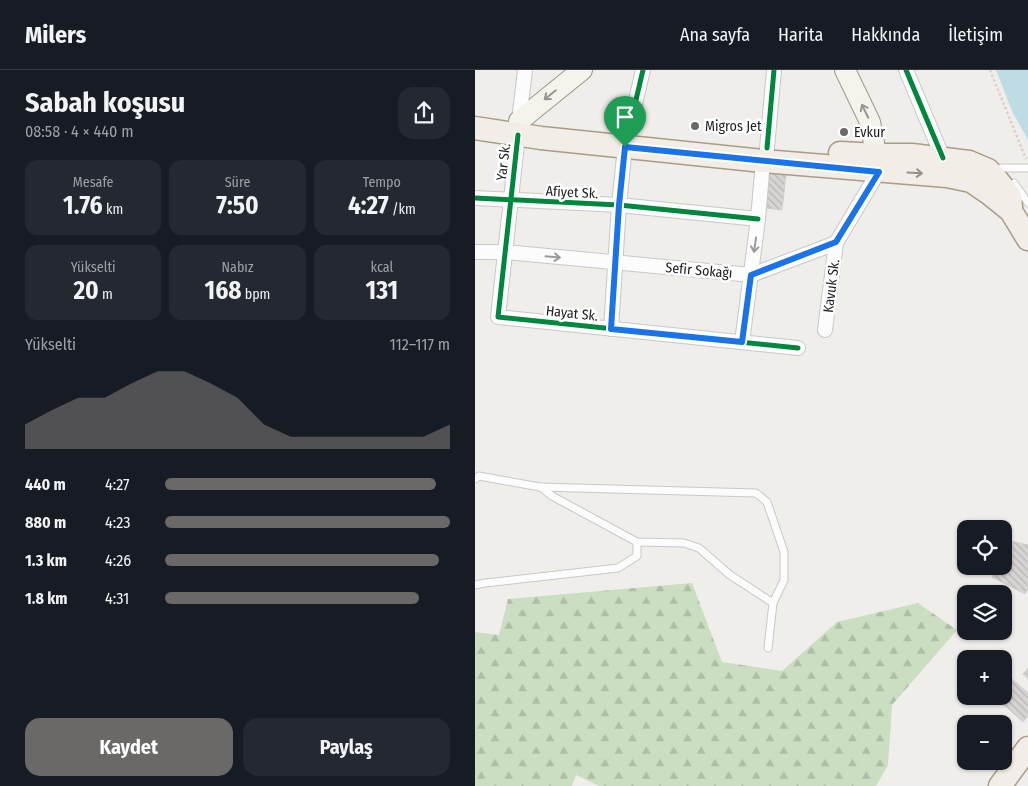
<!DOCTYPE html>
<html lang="tr">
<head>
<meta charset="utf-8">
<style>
	:root { --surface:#171b24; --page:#242831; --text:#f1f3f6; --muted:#9ea1a6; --line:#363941; --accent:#6a6968 }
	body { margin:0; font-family:"Fira Sans Condensed",sans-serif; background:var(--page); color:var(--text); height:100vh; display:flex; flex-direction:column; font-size:19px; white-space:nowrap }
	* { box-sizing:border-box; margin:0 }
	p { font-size:16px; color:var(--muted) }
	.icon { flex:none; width:28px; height:28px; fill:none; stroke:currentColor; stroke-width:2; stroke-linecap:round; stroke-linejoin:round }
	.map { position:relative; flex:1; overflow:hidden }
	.panel { display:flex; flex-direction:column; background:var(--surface); width:475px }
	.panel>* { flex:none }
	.controls { position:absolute; left:482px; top:450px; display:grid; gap:10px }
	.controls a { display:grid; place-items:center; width:55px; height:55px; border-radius:10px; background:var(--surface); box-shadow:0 1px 4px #0004; font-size:25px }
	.pin { position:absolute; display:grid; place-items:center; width:42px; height:42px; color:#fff; margin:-51px -21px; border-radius:50% 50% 50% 0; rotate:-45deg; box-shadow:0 0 5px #0007 }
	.pin .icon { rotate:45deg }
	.round { display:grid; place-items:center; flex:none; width:52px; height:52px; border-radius:15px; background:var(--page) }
	.headline { display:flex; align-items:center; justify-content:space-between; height:85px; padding:0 25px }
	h1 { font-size:28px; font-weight:700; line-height:38px }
	.stats { display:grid; grid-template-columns:repeat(3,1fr); gap:8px; height:85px; padding:5px 25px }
	.stats div { display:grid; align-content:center; border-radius:12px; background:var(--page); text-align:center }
	.stats b { font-size:25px; font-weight:700 }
	.stats small { font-size:14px; font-weight:400 }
	.stats p { font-size:14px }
	.chart { height:140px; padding:10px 25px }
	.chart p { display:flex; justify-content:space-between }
	.chart svg { width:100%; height:90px; margin-top:5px; fill:var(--accent); opacity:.7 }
	.cta { display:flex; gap:10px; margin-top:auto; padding:10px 25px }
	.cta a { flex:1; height:58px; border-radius:15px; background:var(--accent); color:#fff; font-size:20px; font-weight:700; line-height:58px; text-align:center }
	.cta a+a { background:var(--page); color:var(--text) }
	ul { padding:0 25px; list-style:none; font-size:16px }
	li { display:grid; grid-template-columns:80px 60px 1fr; align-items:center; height:38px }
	li i { height:12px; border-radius:6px; background:var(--accent) }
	header { display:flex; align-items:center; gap:30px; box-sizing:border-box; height:70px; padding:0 25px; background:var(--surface); border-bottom:1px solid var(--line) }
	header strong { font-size:24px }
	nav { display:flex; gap:28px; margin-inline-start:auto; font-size:18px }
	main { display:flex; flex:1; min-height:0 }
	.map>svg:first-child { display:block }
</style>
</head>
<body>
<header>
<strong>Milers</strong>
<nav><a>Ana sayfa</a><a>Harita</a><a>Hakkında</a><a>İletişim</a></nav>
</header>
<main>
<section class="panel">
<div class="headline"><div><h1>Sabah koşusu</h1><p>08:58 · 4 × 440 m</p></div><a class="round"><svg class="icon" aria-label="share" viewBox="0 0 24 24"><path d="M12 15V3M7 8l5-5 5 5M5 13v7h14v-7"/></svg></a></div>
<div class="stats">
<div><p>Mesafe</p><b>1.76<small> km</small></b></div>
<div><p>Süre</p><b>7:50</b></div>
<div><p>Tempo</p><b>4:27<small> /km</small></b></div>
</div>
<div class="stats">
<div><p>Yükselti</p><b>20<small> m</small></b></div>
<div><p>Nabız</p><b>168<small> bpm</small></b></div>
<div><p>kcal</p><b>131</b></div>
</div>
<div class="chart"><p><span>Yükselti</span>112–117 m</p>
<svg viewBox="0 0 160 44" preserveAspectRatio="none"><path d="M0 44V32L10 25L20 19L30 19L40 12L50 6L60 6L70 12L80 19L90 32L100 38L110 38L120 38L130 38L140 38L150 38L160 32V44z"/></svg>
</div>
<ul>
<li><b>440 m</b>4:27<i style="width:95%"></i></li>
<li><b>880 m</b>4:23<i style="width:100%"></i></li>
<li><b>1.3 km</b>4:26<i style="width:96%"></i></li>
<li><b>1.8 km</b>4:31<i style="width:89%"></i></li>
</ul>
<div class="cta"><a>Kaydet</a><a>Paylaş</a></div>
</section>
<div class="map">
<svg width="553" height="716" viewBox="0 0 553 716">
	<defs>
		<pattern id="forest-firs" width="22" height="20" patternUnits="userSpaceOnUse" patternTransform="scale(1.25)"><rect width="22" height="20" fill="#cbdec1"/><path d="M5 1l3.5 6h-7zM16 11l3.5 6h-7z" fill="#aebea6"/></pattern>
		<pattern id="building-back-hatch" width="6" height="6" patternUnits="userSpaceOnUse" patternTransform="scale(1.25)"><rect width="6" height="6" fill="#d7d4d2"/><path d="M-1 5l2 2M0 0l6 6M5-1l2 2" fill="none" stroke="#b8b6b4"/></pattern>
	</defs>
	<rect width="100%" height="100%" fill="#f0eeeb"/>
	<polygon fill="url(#forest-firs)" points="217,513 247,592 307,601 362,552 443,533 482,560 417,635 413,695 401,716 124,716 101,705 97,716 0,716 0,562 24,565 33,529"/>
	<polygon fill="#bfdbe3" points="521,0 553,0 553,70 537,41"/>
	<g fill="url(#building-back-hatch)" stroke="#d3d0cc">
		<polygon points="294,104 311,105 307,140 290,138"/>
		<polygon points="535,471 553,475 553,519 550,524 517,507 523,496 529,496 529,487"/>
		<polygon points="553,598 553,609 548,604"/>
		<polygon points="529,602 553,623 553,646 548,652 519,626 529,626"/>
		<polygon points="529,669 537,676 529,686"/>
		<polygon points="511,691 525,691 519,698"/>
	</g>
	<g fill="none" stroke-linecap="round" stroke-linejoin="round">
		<defs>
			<g id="service">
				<polyline points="526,98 553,98"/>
				<polyline points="539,113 553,133"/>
				<polyline points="0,409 4,406 65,417 281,423 292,432 309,482 309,510 298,533 293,578"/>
				<polyline points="66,417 77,426 162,472 209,473 224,478 255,505 298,533"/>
				<polyline points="0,515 10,513 143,498 162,486 162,472"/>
			</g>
			<g id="minor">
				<polyline points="431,0 468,88"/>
				<polyline points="44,51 50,0"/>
				<polyline points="153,64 168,0"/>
				<polyline points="43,65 23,247 323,278"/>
				<polyline points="292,78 299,0"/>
				<polyline points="0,128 144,135 283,149"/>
				<polyline points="0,182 30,182 276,205 361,173 404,101"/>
				<polyline points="136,259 144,135 150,77"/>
				<polyline points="350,260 361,173"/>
				<polyline points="267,272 283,149 288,91"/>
			</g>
			<g id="secondary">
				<polyline points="370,0 395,52 404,100"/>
				<polyline points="44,51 107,0"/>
			</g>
			<g id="primary">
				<polyline points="0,58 66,68 288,91 472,106 496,111 515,124 536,141 553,169"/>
				<polyline points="365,83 402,85 437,85 494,92 513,100 519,106 535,126 536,137"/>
				<polyline points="525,716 553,678"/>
			</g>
		</defs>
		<use href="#service" stroke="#c9c8c7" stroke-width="9"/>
		<use href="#minor" stroke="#c9c8c7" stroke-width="16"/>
		<use href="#secondary" stroke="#999a82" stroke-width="22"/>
		<use href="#primary" stroke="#a79c86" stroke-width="25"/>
		<polyline stroke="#dccecd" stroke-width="2.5" stroke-dasharray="2.5 2.5" stroke-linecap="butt" points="515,0 551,89"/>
		<use href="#service" stroke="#fdfcfc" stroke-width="7"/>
		<use href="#minor" stroke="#fdfcfc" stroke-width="14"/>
		<use href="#secondary" stroke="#f4f4ed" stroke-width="20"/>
		<use href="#primary" stroke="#f3ede7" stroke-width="22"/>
		<defs>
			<g id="cycleway">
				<polyline points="431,0 468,88"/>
				<polyline points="153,64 168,0"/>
				<polyline points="43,65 23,247 323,278"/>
				<polyline points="292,78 299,0"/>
				<polyline points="0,128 144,135 283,149"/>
			</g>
		</defs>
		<use href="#cycleway" stroke="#fff" stroke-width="8"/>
		<use href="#cycleway" stroke="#00873e" stroke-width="5"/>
	</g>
	<defs><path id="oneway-shaft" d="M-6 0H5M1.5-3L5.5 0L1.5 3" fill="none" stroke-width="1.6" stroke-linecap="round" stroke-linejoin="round" transform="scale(1.25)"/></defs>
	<g stroke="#969692">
		<use href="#oneway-shaft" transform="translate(75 25) rotate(141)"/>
		<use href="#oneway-shaft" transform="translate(390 41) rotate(-116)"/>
	</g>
	<use stroke="#95928e" href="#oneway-shaft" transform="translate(440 103) rotate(3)"/>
	<g stroke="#9a9a9a">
		<use href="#oneway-shaft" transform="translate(280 175) rotate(98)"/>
		<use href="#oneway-shaft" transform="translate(78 187) rotate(5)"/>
	</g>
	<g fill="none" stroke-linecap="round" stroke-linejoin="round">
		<defs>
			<polygon id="route" points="150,77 404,102 361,172 276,205 267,272 136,259 144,135"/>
		</defs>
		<use href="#route" stroke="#fff" stroke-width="10"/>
		<use href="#route" stroke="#1a73e8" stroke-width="6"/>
	</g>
	<g fill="#6a6968" stroke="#fff" stroke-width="2">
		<circle cx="220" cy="56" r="5"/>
		<circle cx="369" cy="62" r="5"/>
	</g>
	<g text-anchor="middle" stroke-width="5" stroke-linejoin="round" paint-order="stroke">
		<g font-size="14" fill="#222" stroke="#fff" text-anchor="start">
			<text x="230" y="61">Migros Jet</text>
			<text x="379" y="67">Evkur</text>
		</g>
		<g font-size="14" fill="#222" stroke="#fff">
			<text transform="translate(28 92) rotate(-83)" y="5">Yar Sk.</text>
			<text transform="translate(97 122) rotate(3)" y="5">Afiyet Sk.</text>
			<text transform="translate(224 200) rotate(5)" y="5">Sefir Sokağı</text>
			<text transform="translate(356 216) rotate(-83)" y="5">Kavuk Sk.</text>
			<text transform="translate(97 243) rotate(6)" y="5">Hayat Sk.</text>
		</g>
	</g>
</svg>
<div class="controls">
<a><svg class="icon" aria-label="locate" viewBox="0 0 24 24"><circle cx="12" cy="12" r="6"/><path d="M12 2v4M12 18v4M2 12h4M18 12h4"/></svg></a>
<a><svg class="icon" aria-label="layers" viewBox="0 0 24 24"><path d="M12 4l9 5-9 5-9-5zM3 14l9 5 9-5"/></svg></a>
<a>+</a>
<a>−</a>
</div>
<div class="pin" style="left:150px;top:77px;background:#1e9e55"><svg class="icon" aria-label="arrive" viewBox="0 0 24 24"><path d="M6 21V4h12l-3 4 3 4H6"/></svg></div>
</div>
</main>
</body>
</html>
